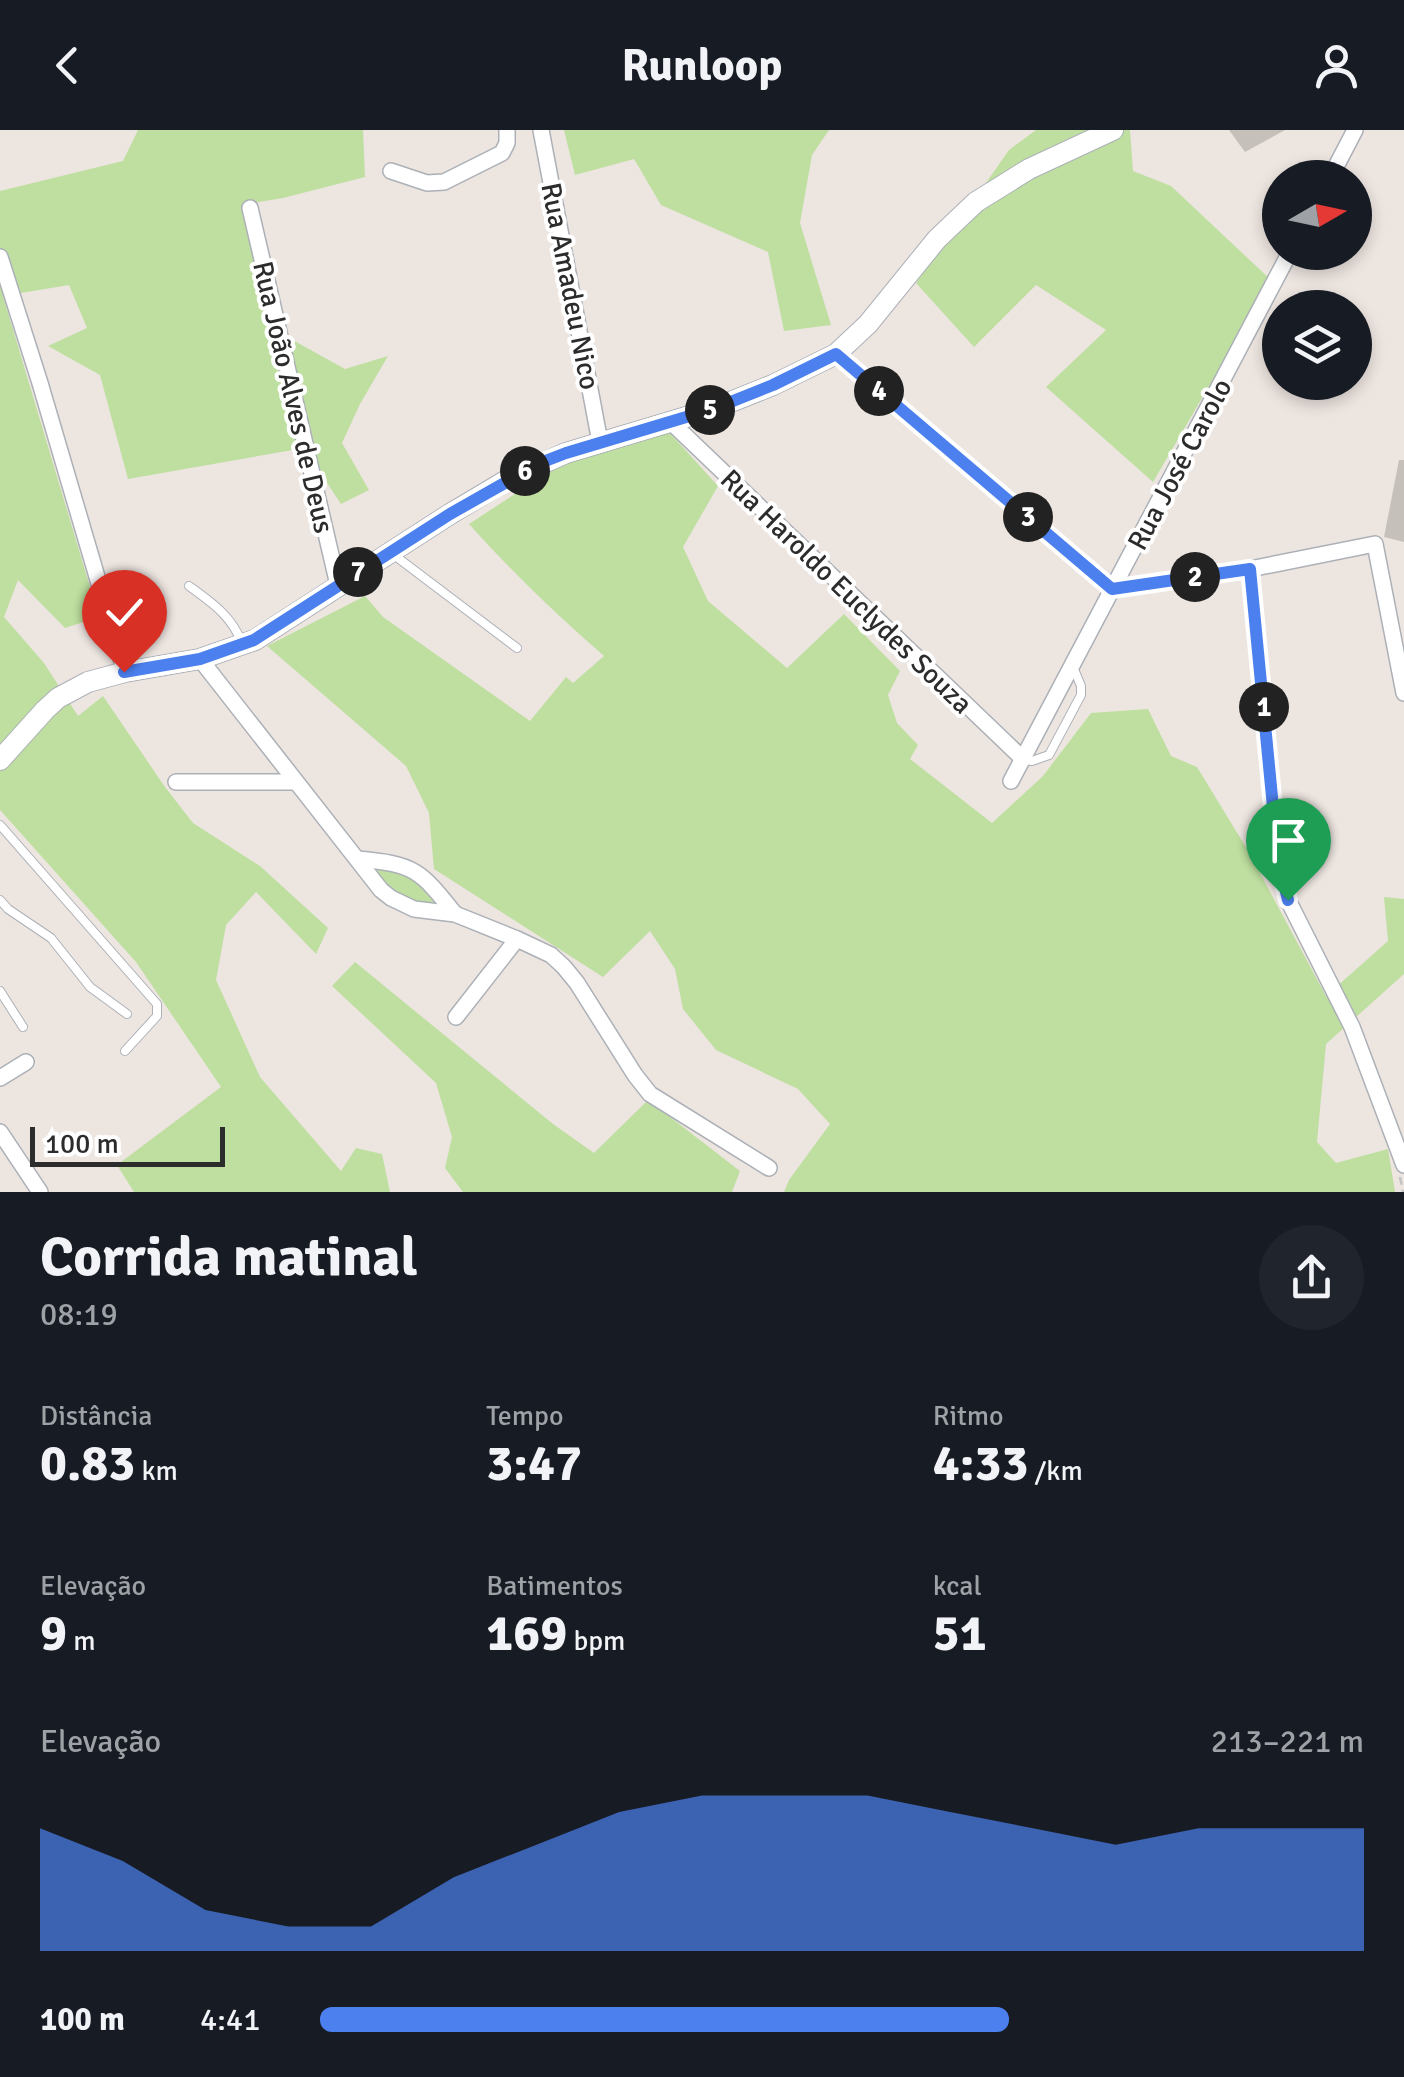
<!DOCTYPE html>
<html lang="pt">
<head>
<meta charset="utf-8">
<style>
	:root { --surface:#171b24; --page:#20242c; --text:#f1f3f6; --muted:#9ea1a6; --accent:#4c80ee }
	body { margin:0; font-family:Signika,sans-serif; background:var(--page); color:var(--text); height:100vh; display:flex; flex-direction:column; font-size:38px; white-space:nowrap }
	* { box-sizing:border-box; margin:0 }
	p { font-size:32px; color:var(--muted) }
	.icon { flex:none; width:55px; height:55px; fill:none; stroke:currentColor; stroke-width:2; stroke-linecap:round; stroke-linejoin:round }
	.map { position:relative; height:1062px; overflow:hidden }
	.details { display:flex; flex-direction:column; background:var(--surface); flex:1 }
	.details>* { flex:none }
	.needle { width:65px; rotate:81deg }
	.fabs { position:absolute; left:1262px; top:30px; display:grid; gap:20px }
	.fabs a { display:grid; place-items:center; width:110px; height:110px; border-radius:50%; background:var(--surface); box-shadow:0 5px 15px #0003; font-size:50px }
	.scale { position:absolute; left:30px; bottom:25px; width:195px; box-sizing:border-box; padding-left:10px; border:5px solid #2c2c2c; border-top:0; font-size:28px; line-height:35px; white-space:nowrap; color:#2c2c2c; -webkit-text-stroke:8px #fff; paint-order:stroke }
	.pin { position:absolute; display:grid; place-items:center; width:85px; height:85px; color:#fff; margin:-102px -42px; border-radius:50% 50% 50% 0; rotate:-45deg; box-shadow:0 0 10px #0007 }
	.pin .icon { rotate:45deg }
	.km { position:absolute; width:50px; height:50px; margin:-25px; border-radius:50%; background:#222; color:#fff; font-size:28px; line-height:50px; text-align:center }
	.round { display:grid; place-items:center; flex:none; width:105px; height:105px; border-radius:52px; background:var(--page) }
	.headline { display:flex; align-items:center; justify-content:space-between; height:170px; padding:0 40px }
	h1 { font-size:55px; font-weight:700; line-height:75px }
	.stats { display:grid; grid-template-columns:repeat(3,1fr); gap:15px; height:170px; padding:10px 40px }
	.stats div { display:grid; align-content:center }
	.stats b { font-size:50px; font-weight:700 }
	.stats small { font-size:28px; font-weight:400 }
	.stats p { font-size:28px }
	.chart { height:280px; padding:20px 40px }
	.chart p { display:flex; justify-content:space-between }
	.chart svg { width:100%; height:180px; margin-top:10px; fill:var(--accent); opacity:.7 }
	ul { padding:0 40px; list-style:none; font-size:32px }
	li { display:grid; grid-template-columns:160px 120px 1fr; align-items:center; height:75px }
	li i { height:25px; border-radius:12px; background:var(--accent) }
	header { display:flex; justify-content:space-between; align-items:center; height:130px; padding:0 40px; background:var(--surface); font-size:45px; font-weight:700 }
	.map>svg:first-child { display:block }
</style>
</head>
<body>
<header><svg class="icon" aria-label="back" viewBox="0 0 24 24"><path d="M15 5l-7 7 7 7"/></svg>Runloop<svg class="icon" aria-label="person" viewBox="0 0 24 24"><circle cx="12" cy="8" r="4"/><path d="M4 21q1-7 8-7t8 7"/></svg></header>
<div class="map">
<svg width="1404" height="1062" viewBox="0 0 1404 1062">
	<rect width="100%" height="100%" fill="#ede5e0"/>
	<g fill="#bedfa0">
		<polygon points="138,0 363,0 365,47 283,68 246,74 271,198 345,239 388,226 360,274 342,313 369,360 341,374 304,318 128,349 100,245 48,216 87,198 69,155 3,166 99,487 65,498 18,450 4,487 44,533 78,586 103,566 165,657 193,693 260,736 328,798 316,824 256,762 226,795 216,850 260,947 341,1041 356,1018 382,1024 390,1062 134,1062 117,1035 221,957 136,832 0,680 0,61 123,31"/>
		<polygon points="564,0 829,0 812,25 800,93 831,195 784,201 768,122 661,75 634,29 575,45"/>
		<polygon points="1036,0 1130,0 1133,41 1171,56 1271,150 1153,352 1046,257 1106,200 1036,155 974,217 916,153 1009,20"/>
		<path d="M669 302 718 356 683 417 708 471 787 538 844 484 900 541 888 565 897 593 918 615 910 629 992 693 1043 646 1091 583 1148 579 1171 626 1197 637 1247 719 1326 866 1388 811 1384 767 1404 769V844L1326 914 1317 1012 1336 1033 1388 1019 1395 1062H784L789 1050 830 994 798 959 716 920 683 879 675 839 650 801 603 847 434 739 429 683 406 636 267 516 365 466 383 487 530 591 566 547 573 553 604 526C556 484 511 441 469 394L567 330Z"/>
		<path d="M368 737 410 744 444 778C404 775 395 764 368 737Z"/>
		<polygon points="355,832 553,994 594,1023 648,970 740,1041 732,1062 463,1062 445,1038 452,1007 436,953 332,856"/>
	</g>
	<g fill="#c6c0bb">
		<polygon points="1229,0 1285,0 1245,22"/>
		<polygon points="1399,330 1404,330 1404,412 1384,407"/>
	</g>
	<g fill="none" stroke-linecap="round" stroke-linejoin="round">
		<defs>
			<g id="lane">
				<polyline points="394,425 517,518"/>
				<path d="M189 456C212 473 231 485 242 513"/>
				<polyline points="1023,629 1032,631 1049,625 1081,565 1081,556 1073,537"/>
				<polyline points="0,695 157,874 157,886 125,921"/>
				<polyline points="0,770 8,779 51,808 90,857 127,884"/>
				<polyline points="0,861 23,897"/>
			</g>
			<g id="street">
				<polyline points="541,0 600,312"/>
				<polyline points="391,41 427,53 444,52 502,23 507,13 507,0"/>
				<polyline points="1330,48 1355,0"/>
				<polyline points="250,78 338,455"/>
				<polyline points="0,127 40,253 125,542"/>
				<polyline points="836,224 1112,459 1250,439 1375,414 1404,563"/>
				<polyline points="672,293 1023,629"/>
				<polyline points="1250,439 1276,712 1288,770 1352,897 1404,1035"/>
				<polyline points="200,529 381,760 391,768 414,779 455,784 517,809 551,825 564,837 577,853 635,945 650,964 769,1038"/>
				<polyline points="1011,651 1290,122"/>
				<polyline points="176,652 296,652"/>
				<path d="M357 729C415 734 420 740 455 784"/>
				<polyline points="456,887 517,809"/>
				<polyline points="0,948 26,932"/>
				<polyline points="0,1002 40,1062"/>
			</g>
			<polyline id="secondary" points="0,630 45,580 58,568 88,552 125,542 200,529 255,510 450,384 512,347 566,323 713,279 773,255 836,224 868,194 937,109 976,72 1029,39 1113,0"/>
		</defs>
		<use href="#lane" stroke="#acb0b7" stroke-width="10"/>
		<use href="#street" stroke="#acb0b7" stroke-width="18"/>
		<use href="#secondary" stroke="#acb0b7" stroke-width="22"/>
		<polyline stroke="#c4c4c4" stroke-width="2.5" stroke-dasharray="8 5" stroke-linecap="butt" points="1400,1047 1403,1062"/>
		<use href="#lane" stroke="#fff" stroke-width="8"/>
		<use href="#street" stroke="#fff" stroke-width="15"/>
		<use href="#secondary" stroke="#fff" stroke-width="20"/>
	</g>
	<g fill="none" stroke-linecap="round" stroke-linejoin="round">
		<defs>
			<polyline id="route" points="124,542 200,529 254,510 450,384 540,333 566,323 713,279 773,255 836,224 1112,459 1250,439 1278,729 1288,770"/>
		</defs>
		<use href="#route" stroke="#fff" stroke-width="20"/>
		<use href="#route" stroke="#4c80ee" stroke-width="12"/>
	</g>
	<g text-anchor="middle" stroke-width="8" stroke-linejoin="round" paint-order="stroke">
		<g font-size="28" fill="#2c2c2c" stroke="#fff">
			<text transform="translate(571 156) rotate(79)" y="10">Rua Amadeu Nico</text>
			<text transform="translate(294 267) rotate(77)" y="10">Rua João Alves de Deus</text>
			<text transform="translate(1179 334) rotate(-62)" y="10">Rua José Carolo</text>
			<text transform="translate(847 461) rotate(44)" y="10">Rua Haroldo Euclydes Souza</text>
		</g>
	</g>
</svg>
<div class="fabs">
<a><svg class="needle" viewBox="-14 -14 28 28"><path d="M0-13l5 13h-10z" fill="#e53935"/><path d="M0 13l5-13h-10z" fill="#9ea1a6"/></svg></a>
<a><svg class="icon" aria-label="layers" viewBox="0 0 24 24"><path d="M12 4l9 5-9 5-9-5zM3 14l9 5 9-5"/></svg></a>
</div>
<div class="scale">100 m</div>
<div class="pin" style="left:1288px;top:770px;background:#1e9e55"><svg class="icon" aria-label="arrive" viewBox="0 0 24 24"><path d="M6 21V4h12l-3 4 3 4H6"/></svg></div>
<div class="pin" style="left:124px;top:542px;background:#d93025"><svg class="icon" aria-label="check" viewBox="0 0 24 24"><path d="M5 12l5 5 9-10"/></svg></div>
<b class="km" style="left:1264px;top:577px">1</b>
<b class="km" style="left:1195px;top:447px">2</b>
<b class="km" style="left:1028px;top:387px">3</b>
<b class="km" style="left:879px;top:261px">4</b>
<b class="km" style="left:710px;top:280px">5</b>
<b class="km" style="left:525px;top:341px">6</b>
<b class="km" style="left:358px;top:442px">7</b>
</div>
<section class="details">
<div class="headline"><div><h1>Corrida matinal</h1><p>08:19</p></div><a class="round"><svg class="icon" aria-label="share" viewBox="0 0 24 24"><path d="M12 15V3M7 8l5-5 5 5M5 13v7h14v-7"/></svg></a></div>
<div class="stats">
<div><p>Distância</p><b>0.83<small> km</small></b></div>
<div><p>Tempo</p><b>3:47</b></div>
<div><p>Ritmo</p><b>4:33<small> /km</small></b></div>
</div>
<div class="stats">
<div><p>Elevação</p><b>9<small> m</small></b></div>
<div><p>Batimentos</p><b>169<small> bpm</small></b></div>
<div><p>kcal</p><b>51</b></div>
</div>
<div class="chart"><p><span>Elevação</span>213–221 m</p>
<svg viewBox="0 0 160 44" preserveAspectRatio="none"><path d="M0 44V14L10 22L20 34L30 38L40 38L50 26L60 18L70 10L80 6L90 6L100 6L110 10L120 14L130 18L140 14L150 14L160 14V44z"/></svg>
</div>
<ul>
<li><b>100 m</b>4:41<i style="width:66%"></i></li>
</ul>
</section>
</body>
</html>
